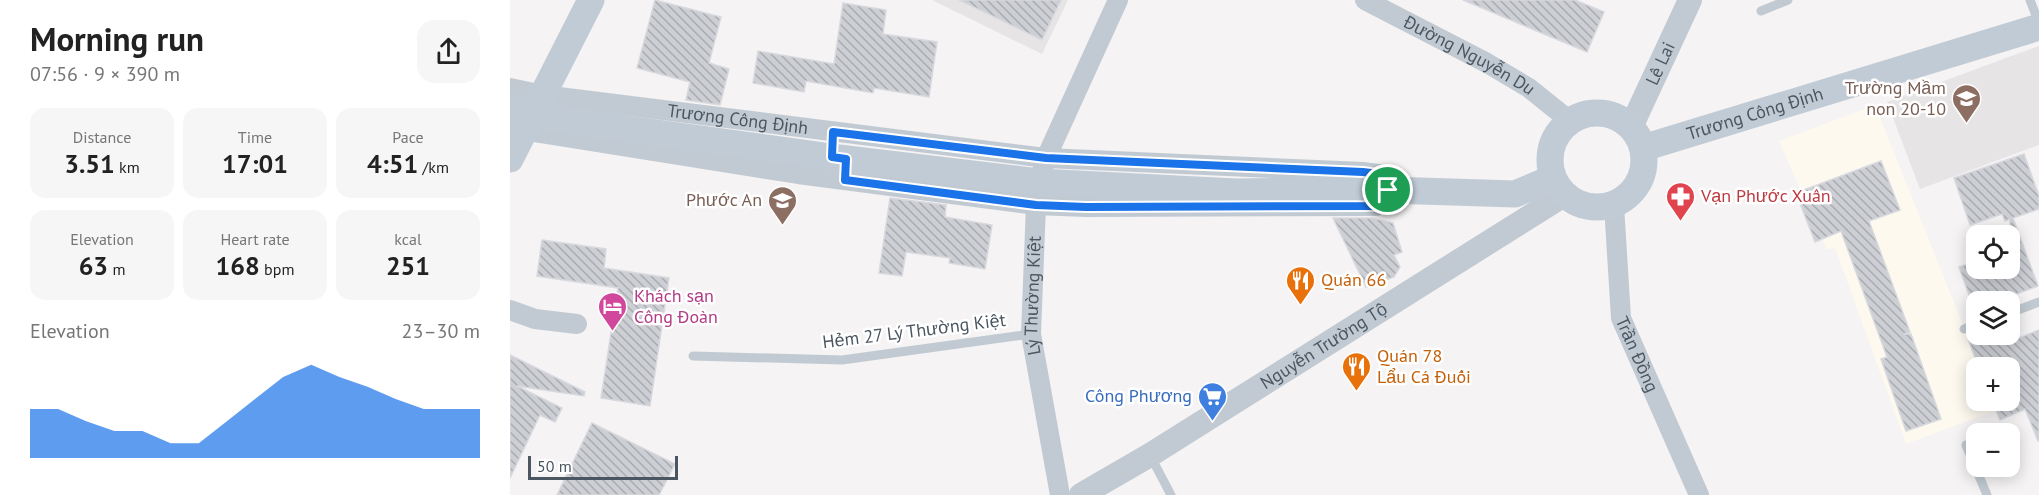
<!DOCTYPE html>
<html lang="en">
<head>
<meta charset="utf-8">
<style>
	:root { --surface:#fff; --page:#f6f6f6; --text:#222; --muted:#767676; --accent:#1a73e8 }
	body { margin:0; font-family:"PT Sans",sans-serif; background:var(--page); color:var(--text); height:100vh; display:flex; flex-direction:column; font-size:22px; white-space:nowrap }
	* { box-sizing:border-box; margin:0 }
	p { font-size:20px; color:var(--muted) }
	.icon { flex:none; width:33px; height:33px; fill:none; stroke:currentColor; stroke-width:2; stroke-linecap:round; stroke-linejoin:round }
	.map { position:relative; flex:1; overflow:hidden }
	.sheet { display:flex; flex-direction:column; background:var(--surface); width:510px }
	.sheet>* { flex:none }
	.fabs { position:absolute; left:1456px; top:225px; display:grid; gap:12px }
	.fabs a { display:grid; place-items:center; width:54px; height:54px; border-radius:12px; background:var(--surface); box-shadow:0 3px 15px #0003; font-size:30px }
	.scale { position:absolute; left:18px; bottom:15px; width:150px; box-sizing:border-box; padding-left:6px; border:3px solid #4a5661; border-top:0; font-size:16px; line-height:21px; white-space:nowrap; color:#4a5661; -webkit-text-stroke:4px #fff; paint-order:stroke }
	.pin { position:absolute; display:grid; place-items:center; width:51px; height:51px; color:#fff; margin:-26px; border:3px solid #fff; border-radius:50%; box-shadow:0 2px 6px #0007 }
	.round { display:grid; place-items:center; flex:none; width:63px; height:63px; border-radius:18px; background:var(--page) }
	.head { display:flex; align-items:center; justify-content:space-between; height:102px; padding:0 30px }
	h1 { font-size:33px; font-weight:600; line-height:45px }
	.stats { display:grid; grid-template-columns:repeat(3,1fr); gap:9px; height:102px; padding:6px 30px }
	.stats div { display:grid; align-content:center; border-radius:15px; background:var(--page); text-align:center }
	.stats b { font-size:26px; font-weight:600 }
	.stats small { font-size:16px; font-weight:400 }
	.stats p { font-size:16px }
	.chart { height:168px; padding:12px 30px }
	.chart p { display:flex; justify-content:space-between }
	.chart svg { width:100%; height:108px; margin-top:6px; fill:var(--accent); opacity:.7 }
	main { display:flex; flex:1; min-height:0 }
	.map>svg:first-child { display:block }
</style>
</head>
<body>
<main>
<section class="sheet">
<div class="head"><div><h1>Morning run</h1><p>07:56 · 9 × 390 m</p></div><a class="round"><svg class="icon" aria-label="share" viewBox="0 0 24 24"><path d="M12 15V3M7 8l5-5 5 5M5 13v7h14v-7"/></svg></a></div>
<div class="stats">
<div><p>Distance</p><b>3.51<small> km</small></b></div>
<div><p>Time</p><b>17:01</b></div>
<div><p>Pace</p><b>4:51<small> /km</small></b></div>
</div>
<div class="stats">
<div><p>Elevation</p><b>63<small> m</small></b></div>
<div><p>Heart rate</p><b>168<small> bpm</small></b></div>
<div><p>kcal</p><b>251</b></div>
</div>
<div class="chart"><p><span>Elevation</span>23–30 m</p>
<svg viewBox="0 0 160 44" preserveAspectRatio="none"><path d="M0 44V24L10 24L20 29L30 33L40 33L50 38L60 38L70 29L80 20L90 11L100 6L110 11L120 15L130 20L140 24L150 24L160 24V44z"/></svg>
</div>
</section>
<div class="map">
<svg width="1529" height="495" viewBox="0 0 1529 495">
	<defs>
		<pattern id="building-back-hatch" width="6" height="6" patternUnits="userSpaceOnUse" patternTransform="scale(1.5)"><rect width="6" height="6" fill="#cdcfd5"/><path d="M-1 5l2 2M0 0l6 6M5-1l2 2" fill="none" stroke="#a8abb0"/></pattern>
	</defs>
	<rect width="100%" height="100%" fill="#f5f3f3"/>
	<polygon fill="#fdf9ef" points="1365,105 1470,367 1467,368 1467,400 1483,401 1487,410 1396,444 1325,248 1316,249 1269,141"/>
	<g fill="#e6e4e5">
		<polygon points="422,0 558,0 532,54"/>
		<polygon points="1529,46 1529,145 1410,189 1377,102"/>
	</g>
	<g fill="url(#building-back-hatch)" stroke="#d7d9de" stroke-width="1.5">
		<polygon points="145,0 211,17 199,63 219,69 210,105 176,100 180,82 127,68"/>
		<polygon points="449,0 551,0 532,40"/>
		<polygon points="953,0 1065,0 1094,12 1077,52"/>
		<polygon points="333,3 376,10 373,34 427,42 419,97 364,88 363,93 296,81 294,92 243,83 248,51 324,64"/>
		<polygon points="1514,154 1529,196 1529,209 1503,218 1528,286 1485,302 1467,302 1467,312 1465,312 1449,267 1467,261 1467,268 1500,268 1500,219 1495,221 1492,214 1460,225 1444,178"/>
		<polygon points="1371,161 1390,210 1359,221 1400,332 1394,334 1401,334 1431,419 1396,431 1371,359 1377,357 1331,231 1305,242 1286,193"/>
		<polygon points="380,198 436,205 435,217 482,225 475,269 439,263 440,258 396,252 392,276 369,273"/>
		<polygon points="823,218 862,218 883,223 892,252 884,255 890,267 884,277 856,287"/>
		<polygon points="32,240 96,249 94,268 159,278 140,406 91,398 108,288 27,276"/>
		<polygon points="1529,330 1529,441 1528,441 1515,409 1490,420 1482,400 1500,400 1500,368 1469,368 1458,339 1469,334 1487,334 1491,345"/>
		<polygon points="0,355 75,392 74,396 7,386 52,408 45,422 30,415 0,478"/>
		<polygon points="82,423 165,464 149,495 47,495"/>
	</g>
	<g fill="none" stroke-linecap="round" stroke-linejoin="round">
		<g stroke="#c1cad2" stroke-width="9">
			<polyline points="1520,0 1529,23"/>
			<polyline points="1251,11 1278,0"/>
			<polyline points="1500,313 1529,302"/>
			<polyline points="1454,329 1467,324"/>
			<polyline points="183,356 332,360 521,334"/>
			<polyline points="1456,445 1477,495"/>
			<polyline points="641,457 661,495"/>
		</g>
		<g stroke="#c1cad2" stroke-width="20">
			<path id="s1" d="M855 0 977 63 1019 88 1060 121"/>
			<path id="s2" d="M0 88 33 95 536 158 853 172 868 174 878 190 866 206 576 207 526 205 288 174 0 128"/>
			<path id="s3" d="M1104 205 1111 318 1189 495"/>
			<polyline points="0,310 25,319 67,324"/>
			<path id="s4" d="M550 495 521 334 526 205 529 182 536 158 608 0"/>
		</g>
		<g stroke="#c1cad2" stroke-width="24">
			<path id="s5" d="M1121 127 1180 0"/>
			<path id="s6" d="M571 495 640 455 1054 195"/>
		</g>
		<g stroke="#c1cbd6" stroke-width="27">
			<polyline points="0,109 67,122 322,157 529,182 726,192 878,190 1005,194 1043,178"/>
			<circle cx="1087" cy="160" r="47"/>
			<path id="s7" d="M1133 148 1529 27"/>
			<polyline points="0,159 81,0"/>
		</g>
	</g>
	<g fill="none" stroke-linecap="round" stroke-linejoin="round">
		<defs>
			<polygon id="route" points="323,132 536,158 853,172 868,174 878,190 866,206 576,207 526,205 335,180 336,159 322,157"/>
		</defs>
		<use href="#route" stroke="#fff" stroke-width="12"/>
		<use href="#route" stroke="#1a73e8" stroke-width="8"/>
	</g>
	<defs>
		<symbol id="school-pin" viewBox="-11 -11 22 30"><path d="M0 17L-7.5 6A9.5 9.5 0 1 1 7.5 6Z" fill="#8d6e63" stroke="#fff"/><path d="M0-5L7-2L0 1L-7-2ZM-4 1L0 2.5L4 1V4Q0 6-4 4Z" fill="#fff"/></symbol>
		<symbol id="pharmacy-pin" viewBox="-11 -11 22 30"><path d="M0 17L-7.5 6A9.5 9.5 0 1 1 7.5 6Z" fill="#e0444e" stroke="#fff"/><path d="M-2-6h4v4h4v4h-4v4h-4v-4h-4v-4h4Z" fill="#fff"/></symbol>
		<symbol id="restaurant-pin" viewBox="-11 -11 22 30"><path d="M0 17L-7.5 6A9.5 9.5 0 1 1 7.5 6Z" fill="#e8710a" stroke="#fff"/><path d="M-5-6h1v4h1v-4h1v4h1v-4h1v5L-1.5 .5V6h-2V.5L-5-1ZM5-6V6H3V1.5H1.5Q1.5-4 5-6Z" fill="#fff"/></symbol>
		<symbol id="hotel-pin" viewBox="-11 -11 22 30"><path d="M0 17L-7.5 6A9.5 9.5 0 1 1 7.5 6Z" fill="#d1479c" stroke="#fff"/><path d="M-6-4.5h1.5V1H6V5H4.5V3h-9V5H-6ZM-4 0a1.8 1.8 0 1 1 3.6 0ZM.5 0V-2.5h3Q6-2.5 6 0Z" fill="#fff"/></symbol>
		<symbol id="supermarket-pin" viewBox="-11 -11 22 30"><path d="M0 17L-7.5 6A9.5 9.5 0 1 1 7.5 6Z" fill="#3f7fe0" stroke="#fff"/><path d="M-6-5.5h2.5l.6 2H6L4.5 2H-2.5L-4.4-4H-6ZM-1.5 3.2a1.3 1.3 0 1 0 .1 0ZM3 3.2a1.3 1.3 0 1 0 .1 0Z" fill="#fff"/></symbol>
	</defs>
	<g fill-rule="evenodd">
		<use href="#school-pin" x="1440" y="82" width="33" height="45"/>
		<use href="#pharmacy-pin" x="1154" y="180" width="33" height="45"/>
		<use href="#school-pin" x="256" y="184" width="33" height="45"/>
		<use href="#restaurant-pin" x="774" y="264" width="33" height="45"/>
		<use href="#hotel-pin" x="86" y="290" width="33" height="45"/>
		<use href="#restaurant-pin" x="830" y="350" width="33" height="45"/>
		<use href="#supermarket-pin" x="686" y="380" width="33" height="45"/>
	</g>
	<g text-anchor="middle" stroke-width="5" stroke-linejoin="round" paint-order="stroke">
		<g font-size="18" fill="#4a5661" stroke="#fff">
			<text dy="6" stroke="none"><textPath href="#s1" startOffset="118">Đường Nguyễn Du</textPath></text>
			<text dy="6" stroke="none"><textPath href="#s5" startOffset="70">Lê Lai</textPath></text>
			<text dy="6" stroke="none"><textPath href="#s7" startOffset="117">Trương Công Định</textPath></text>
			<text dy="6" stroke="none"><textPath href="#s2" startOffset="230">Trương Công Định</textPath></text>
			<text dy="6" stroke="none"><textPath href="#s4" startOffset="202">Lý Thường Kiệt</textPath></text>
			<text transform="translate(404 331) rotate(-7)" y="6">Hẻm 27 Lý Thường Kiệt</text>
			<text dy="6" stroke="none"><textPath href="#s6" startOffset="285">Nguyễn Trường Tộ</textPath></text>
			<text dy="6" stroke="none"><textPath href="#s3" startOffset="153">Trần Đồng</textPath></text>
		</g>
		<g font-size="18" fill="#785e54" stroke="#fff" text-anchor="end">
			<text x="1436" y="94">Trường Mầm<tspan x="1436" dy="21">non 20-10</tspan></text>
			<text x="252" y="206">Phước An</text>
		</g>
		<g font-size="18" fill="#be3a42" stroke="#fff" text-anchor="start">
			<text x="1191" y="202">Vạn Phước Xuân</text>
		</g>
		<g font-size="18" fill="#c56008" stroke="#fff" text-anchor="start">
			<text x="811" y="286">Quán 66</text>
			<text x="867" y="362">Quán 78<tspan x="867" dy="21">Lẩu Cá Đuối</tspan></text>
		</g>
		<g font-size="18" fill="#b23c85" stroke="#fff" text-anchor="start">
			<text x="124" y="302">Khách sạn<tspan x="124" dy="21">Công Đoàn</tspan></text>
		</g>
		<g font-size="18" fill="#366cbe" stroke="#fff" text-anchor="end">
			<text x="682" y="402">Công Phương</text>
		</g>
	</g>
</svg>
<div class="fabs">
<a><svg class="icon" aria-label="locate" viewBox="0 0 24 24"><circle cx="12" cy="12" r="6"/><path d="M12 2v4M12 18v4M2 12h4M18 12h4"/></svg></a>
<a><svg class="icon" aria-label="layers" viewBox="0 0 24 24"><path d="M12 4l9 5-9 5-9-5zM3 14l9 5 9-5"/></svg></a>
<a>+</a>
<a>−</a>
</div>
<div class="scale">50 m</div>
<div class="pin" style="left:878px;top:190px;background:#1e9e55"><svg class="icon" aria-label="arrive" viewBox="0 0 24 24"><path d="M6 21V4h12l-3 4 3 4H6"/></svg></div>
</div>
</main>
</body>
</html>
